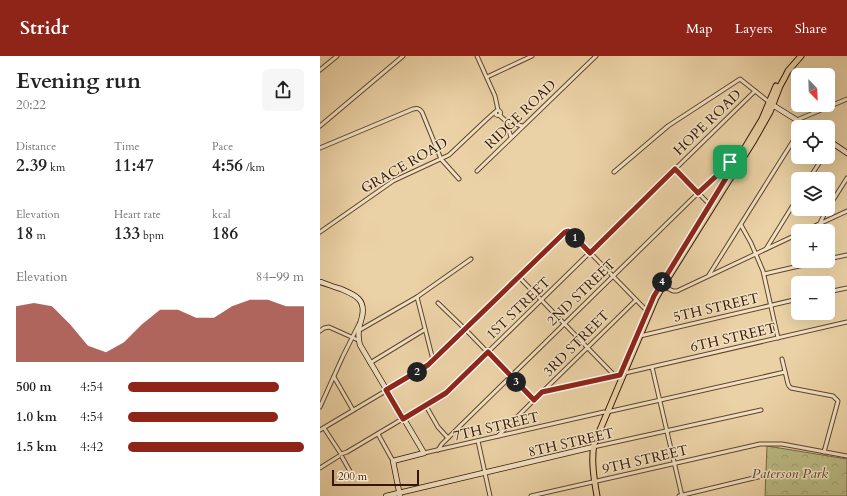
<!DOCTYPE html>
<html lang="en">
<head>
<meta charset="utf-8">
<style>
	:root { --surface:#fff; --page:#f6f6f6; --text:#222; --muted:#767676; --accent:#8f2418 }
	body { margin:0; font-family:Cardo,serif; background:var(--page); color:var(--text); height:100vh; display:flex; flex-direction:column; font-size:15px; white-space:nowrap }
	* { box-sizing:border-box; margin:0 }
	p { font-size:13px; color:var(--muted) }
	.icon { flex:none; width:22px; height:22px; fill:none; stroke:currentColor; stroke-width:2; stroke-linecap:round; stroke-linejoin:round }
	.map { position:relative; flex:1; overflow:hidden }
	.drawer { display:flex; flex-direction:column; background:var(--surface); width:320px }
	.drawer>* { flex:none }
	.needle { width:26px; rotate:157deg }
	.controls { position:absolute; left:471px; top:12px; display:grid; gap:8px }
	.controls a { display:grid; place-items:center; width:44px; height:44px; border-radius:6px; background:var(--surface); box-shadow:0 4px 16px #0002; font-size:20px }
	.scale { position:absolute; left:12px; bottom:10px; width:87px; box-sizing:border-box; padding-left:4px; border:2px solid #331603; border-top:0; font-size:11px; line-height:14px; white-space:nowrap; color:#331603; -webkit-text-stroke:3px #f2e2c5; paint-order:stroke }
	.pin { position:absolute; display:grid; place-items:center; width:34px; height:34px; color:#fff; margin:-17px; border-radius:8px; box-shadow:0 2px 6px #0006 }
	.km { position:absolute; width:20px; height:20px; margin:-10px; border-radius:50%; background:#222; color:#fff; font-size:11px; line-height:20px; text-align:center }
	.round { display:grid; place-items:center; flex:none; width:42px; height:42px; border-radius:6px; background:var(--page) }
	.overview { display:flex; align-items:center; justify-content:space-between; height:68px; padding:0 16px }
	h1 { font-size:22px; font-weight:700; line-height:30px }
	.figures { display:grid; grid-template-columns:repeat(3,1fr); gap:6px; height:68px; padding:4px 16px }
	.figures div { display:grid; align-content:center }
	.figures b { font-size:17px; font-weight:700 }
	.figures small { font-size:11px; font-weight:400 }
	.figures p { font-size:11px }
	.chart { height:112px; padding:8px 16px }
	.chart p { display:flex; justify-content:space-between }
	.chart svg { width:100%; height:72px; margin-top:4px; fill:var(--accent); opacity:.7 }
	ul { padding:0 16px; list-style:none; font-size:13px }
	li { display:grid; grid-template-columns:64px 48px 1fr; align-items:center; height:30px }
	li i { height:10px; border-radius:5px; background:var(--accent) }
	header { display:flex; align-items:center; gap:24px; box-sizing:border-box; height:56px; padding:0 20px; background:var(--accent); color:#fff }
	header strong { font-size:19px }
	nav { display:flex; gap:22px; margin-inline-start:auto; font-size:14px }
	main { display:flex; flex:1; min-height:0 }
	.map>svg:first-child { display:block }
</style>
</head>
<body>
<header>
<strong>Stridr</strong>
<nav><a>Map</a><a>Layers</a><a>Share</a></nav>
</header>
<main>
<section class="drawer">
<div class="overview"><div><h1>Evening run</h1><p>20:22</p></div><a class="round"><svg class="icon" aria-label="share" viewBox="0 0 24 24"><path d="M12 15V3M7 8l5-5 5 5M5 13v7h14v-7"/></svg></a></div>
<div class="figures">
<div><p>Distance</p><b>2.39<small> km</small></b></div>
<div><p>Time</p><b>11:47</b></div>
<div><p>Pace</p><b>4:56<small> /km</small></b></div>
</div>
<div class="figures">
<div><p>Elevation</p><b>18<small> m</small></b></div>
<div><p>Heart rate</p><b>133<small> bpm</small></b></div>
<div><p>kcal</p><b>186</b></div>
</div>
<div class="chart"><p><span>Elevation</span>84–99 m</p>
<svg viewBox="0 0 160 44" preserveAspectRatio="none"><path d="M0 44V10L10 8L20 10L30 21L40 34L50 38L60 32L70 21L80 12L90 12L100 17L110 17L120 10L130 6L140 6L150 10L160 10V44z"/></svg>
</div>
<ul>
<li><b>500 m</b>4:54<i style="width:86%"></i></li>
<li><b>1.0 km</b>4:54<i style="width:85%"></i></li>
<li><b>1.5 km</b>4:42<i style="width:100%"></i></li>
</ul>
</section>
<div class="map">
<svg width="527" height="440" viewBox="0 0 527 440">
	<defs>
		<pattern id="park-crowns" width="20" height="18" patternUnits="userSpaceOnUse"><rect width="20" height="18" fill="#bbbb84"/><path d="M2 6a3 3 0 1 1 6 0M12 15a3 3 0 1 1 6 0" fill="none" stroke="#a1a070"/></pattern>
	</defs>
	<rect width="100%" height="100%" fill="#ebd2a6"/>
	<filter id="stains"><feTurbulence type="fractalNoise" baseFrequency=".005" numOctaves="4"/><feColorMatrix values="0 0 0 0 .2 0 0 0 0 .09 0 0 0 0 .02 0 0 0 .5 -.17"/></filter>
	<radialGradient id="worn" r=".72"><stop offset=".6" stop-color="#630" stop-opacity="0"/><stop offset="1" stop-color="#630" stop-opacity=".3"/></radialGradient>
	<polygon fill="url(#park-crowns)" stroke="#776844" points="447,390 527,403 527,440 445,440"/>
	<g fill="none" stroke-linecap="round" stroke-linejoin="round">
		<defs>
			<g id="street">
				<polyline points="157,0 175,40 178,54"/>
				<polyline points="0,14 17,0"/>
				<polyline points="167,21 212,0"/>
				<circle cx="178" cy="57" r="2.5"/>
				<polyline points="179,59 186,65 202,70"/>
				<polyline points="477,64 527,43"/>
				<polyline points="186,66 191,81"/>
				<polyline points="0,70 83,0"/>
				<path d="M0 92 93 53C97 52 99 52 102 56L121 103 139 123"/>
				<polyline points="508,93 512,87"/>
				<polyline points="355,113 390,149"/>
				<polyline points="157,115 276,0"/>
				<polyline points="294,116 348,70 420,23 449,46"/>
				<polyline points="489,123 503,101"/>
				<polyline points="508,152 527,122"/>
				<polyline points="500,167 507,153"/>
				<polyline points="421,169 431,187 443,215 458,282"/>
				<polyline points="484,175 527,155"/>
				<polyline points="0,176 73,125 129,99 166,64 175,56"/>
				<polyline points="446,193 478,141"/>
				<polyline points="508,203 527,199"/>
				<polyline points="444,218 501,205"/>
				<polyline points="389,219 478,77"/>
				<polyline points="199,221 295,320"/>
				<polyline points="343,230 353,235 357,235 478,178"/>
				<polyline points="508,236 527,232"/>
				<polyline points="97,241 113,304"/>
				<polyline points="118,247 145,273 214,344"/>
				<polyline points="0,275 4,272 9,271 38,284"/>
				<polyline points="38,275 97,241 151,203"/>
				<polyline points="320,280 478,243"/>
				<polyline points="462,303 468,328 469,330 471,332 513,340 518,345 504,396"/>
				<polyline points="50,307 104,274"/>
				<polyline points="332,311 362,440"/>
				<polyline points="305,317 527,266"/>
				<polyline points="14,321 33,354"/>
				<polyline points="223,335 300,319"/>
				<polyline points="106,350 118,371 128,382"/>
				<polyline points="0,351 23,300 39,268"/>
				<polyline points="287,356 465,316"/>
				<polyline points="4,372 21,398"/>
				<polyline points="0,374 106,311 246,175 250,176 327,255"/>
				<polyline points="58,378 73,405"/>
				<polyline points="178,380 214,344 316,244"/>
				<polyline points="158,385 170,440"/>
				<polyline points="273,391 441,354"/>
				<polyline points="118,394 122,388 139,371 378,137 419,99"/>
				<polyline points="104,397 284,356"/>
				<polyline points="21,398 27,396 126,337 435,35"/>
				<polyline points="22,401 31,417"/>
				<polyline points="0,412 19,400"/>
				<polyline points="211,440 440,388 462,388 527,400"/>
				<polyline points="359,440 442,420"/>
			</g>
			<g id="secondary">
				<polyline points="451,48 488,71"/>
				<polyline points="508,84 527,97"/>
				<path d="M0 226C7 228 14 231 21 233 35 239 46 243 42 261 39 271 37 279 40 289L104 397 73 405 80 440"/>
				<polyline points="66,440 273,391"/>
			</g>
			<g id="primary">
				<polyline points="412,113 442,63 456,30"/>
				<path d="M277 440C274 423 271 405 274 388L336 242 343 230 433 86 450 56 460 30 465 21 468 15 481 0"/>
			</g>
		</defs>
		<use href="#street" stroke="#61452c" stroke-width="5"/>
		<use href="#secondary" stroke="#331603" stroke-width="6"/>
		<use href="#primary" stroke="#331603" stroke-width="7"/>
		<use href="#street" stroke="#f2e2c5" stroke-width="3"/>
		<use href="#secondary" stroke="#f2e2c5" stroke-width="4.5"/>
		<use href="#primary" stroke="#ebd2a6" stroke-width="5"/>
	</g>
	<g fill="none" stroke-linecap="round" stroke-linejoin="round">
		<defs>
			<polygon id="route" points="422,96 334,240 300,319 222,336 214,344 168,296 126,337 83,363 66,334 108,309 245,176 248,175 250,176 270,197 355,113 378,137"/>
		</defs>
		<use href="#route" stroke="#fff" stroke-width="8"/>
		<use href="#route" stroke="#8f2418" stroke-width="5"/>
	</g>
	<g text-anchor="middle" stroke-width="3" stroke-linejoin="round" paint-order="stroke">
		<g font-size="14" fill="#331603" stroke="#f2e2c5">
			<text transform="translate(200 58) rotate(-44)" y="5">RIDGE ROAD</text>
			<text transform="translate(387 66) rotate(-44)" y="5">HOPE ROAD</text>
			<text transform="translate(84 109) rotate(-30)" y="5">GRACE ROAD</text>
			<text transform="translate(261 236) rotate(-44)" y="5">2ND STREET</text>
			<text transform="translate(396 251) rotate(-13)" y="5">5TH STREET</text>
			<text transform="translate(198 252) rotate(-44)" y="5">1ST STREET</text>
			<text transform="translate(413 281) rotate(-13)" y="5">6TH STREET</text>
			<text transform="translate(256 287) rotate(-45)" y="5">3RD STREET</text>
			<text transform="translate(176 370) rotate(-13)" y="5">7TH STREET</text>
			<text transform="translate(251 386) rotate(-13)" y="5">8TH STREET</text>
			<text transform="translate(325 403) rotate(-13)" y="5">9TH STREET</text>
		</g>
		<g font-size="14" font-style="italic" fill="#5c482a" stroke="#f2e2c5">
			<text x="470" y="422">Paterson Park</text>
		</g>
	</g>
	<rect width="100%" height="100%" filter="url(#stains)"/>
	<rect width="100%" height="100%" fill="url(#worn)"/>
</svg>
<div class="controls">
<a><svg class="needle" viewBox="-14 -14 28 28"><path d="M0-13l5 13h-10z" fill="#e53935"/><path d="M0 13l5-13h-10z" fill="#767676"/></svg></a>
<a><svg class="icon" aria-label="locate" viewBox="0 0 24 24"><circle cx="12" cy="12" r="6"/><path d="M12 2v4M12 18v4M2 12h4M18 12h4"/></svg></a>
<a><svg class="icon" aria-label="layers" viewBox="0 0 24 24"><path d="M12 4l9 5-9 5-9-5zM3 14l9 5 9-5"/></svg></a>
<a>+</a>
<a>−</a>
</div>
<div class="scale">200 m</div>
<div class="pin" style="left:410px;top:106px;background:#1e9e55"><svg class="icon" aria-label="arrive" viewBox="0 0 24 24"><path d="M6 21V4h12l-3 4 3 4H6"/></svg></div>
<b class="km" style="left:255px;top:182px">1</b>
<b class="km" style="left:97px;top:316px">2</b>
<b class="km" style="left:196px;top:326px">3</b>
<b class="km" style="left:342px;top:226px">4</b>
</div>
</main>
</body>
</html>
